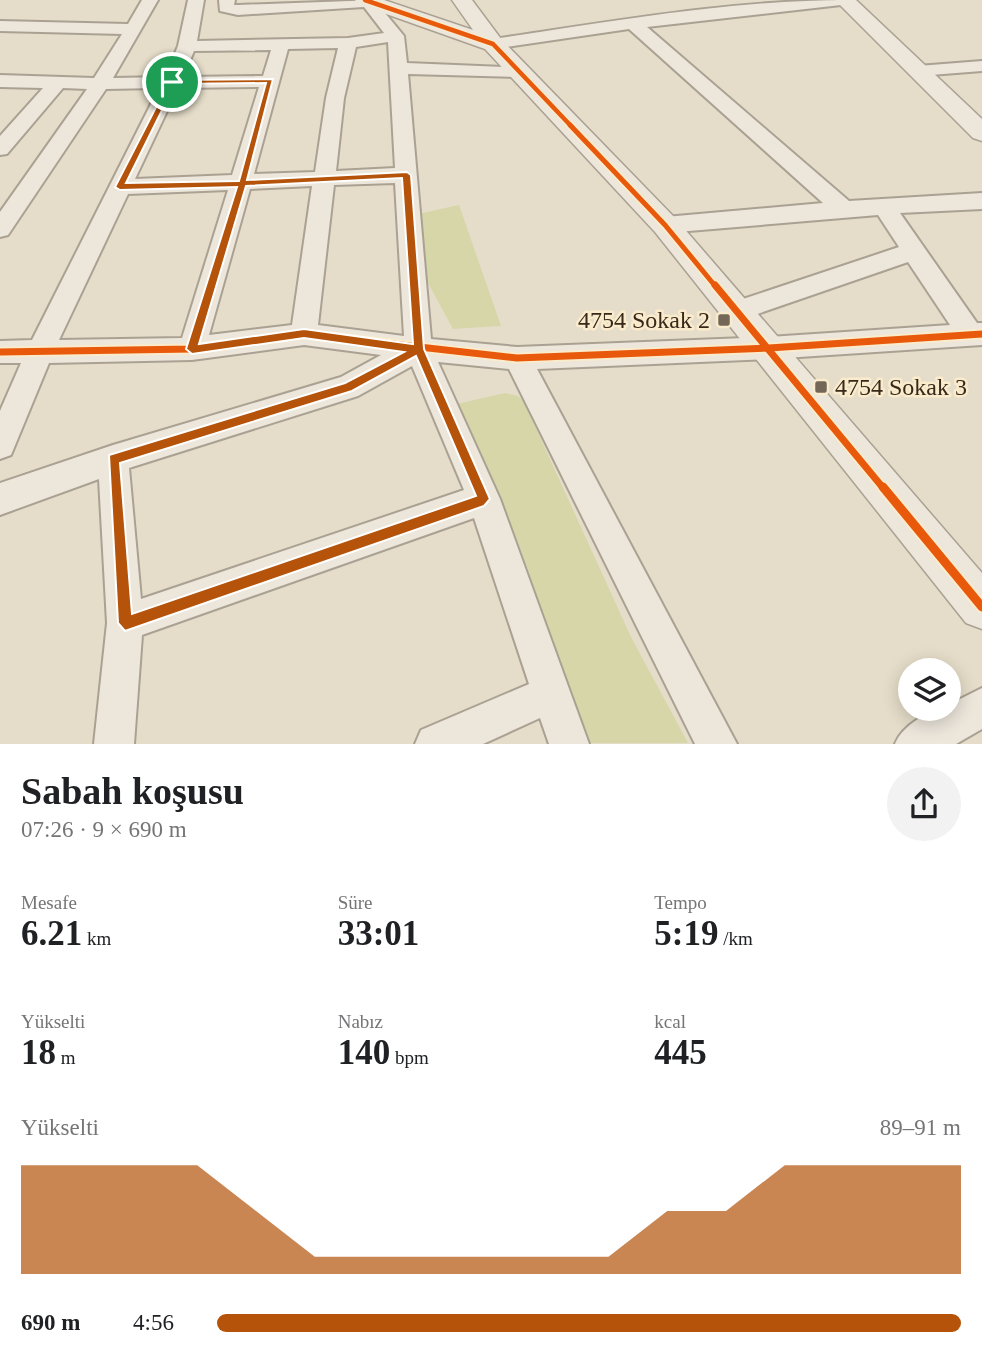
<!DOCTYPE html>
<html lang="tr">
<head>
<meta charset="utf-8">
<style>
	:root { --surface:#fff; --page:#f2f2f2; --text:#202124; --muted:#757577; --accent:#b45309 }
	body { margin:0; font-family:Georgia,serif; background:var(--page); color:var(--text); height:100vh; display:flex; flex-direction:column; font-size:26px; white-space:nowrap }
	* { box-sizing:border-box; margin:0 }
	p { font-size:23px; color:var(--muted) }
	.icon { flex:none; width:38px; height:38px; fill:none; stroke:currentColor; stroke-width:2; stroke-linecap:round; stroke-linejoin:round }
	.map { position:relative; height:744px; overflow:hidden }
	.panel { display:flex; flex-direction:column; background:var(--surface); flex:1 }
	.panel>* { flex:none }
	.tools { position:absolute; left:898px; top:658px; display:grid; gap:14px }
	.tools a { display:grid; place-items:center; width:63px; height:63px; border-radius:50%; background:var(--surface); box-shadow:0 4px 18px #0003; font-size:35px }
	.pin { position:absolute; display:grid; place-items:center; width:60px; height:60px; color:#fff; margin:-30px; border:4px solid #fff; border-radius:50%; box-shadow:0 2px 7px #0007 }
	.round { display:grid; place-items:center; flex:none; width:74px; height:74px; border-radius:37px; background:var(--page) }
	.headline { display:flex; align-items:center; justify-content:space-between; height:119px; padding:0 21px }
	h1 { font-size:38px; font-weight:700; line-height:52px }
	.stats { display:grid; grid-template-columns:repeat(3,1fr); gap:10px; height:119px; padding:7px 21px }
	.stats div { display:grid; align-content:center }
	.stats b { font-size:35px; font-weight:700 }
	.stats small { font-size:19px; font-weight:400 }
	.stats p { font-size:19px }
	.chart { height:196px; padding:14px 21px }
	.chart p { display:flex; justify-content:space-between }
	.chart svg { width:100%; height:126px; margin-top:7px; fill:var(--accent); opacity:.7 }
	ul { padding:0 21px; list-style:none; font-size:23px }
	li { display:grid; grid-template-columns:112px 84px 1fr; align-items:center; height:52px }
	li i { height:18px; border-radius:9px; background:var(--accent) }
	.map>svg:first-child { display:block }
</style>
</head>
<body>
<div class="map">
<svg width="982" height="744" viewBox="0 0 982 744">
	<rect width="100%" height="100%" fill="#e5ddc9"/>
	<g fill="#d6d6a9">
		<polygon points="459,205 501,326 453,329 427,281 418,214"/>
		<path d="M505 393 518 396 523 400 631 637 688 743H581C546 627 518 507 448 406Z"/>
	</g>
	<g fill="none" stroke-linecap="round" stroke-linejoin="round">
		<defs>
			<g id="minor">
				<path d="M142 0H158L113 78 165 77 178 46 188 0H204L197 41 348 38 384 33 364 7 238 15 220 11 219 0H235L234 5H238L378 0 376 2 404 36 407 63 526 68 529 72 526 76 520 77 408 74 431 339 517 347 769 337 950 325 908 262 737 321 728 318 724 311 728 304 899 247 878 215 665 233 657 231 653 225 657 219 665 217 823 203 629 29 493 49 484 44 493 39C610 22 730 0 849 0L841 5 647 27 849 201 982 193V209L900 213 977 323H982V345L769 359 537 369 737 744H695L509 369 438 362 500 499 589 744H549L540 718 483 744H415L421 730 529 684 474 518 142 635 134 744H94L107 623 99 479 0 515V483L113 445 341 377 381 355 304 345 192 360 49 363 11 455 0 459V411L21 363H0V341L32 340 159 88 106 89 8 235 0 237V212L87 89 63 88 7 154 0 155V136L43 88 0 87V75L94 78 122 34 0 31V21L128 24ZM388 42 395 168 336 171 344 98 356 47ZM338 48 326 98 315 172 254 174 288 49ZM271 50 263 76 183 77 194 51ZM259 87 232 175 135 179 178 88ZM395 183 404 336 318 325 334 185ZM312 186 292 325 209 335 250 189ZM228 190 182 338 59 340 128 194ZM412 366 464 490 141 599 129 468 358 396Z"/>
				<polygon points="982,61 982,71 918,76 909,71 918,66"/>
				<path d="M982 688V729L956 744H895C902 726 929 709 948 709V705Z"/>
			</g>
			<g id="tertiary">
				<polygon points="355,0 384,0 473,30 452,0 472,0 501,39 675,218 982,573 982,629 966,623 655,232 485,49 358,4"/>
				<polygon points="835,0 856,0 982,119 982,141 973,138"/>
			</g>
		</defs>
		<use href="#minor" stroke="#aaa193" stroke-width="4"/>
		<use href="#tertiary" stroke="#aaa193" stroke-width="3"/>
		<use href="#minor" fill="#ece6db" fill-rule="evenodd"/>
		<use href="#tertiary" fill="#ece6db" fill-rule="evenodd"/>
		<defs>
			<polyline id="cycleway-far3" points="365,0 493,44 572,127"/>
			<polyline id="cycleway-far2" points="570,125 665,225 716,287"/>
			<g id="cycleway-far1">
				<polyline points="715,285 884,489"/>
				<polyline points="0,352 192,349 304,334 517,358 769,348 982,334"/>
			</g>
			<polyline id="cycleway" points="883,487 982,607"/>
		</defs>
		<use href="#cycleway-far3" stroke="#f9ebcc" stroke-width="7"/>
		<use href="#cycleway-far2" stroke="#f9ebcc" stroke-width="9"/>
		<use href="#cycleway-far1" stroke="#f9ebcc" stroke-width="11"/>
		<use href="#cycleway" stroke="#f9ebcc" stroke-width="13"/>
		<use href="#cycleway-far3" stroke="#e8590c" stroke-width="4.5"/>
		<use href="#cycleway-far2" stroke="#e8590c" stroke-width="5"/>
		<use href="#cycleway-far1" stroke="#e8590c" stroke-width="7"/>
		<use href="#cycleway" stroke="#e8590c" stroke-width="9"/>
	</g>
	<path fill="#b45309" stroke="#fff" stroke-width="2" fill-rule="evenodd" d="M273 79 247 180 407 172 411 175 424 349 490 499 484 506 125 631 118 623 109 455 345 383 404 352 304 338 192 354 186 349 237 187 120 190 115 187 170 80ZM266 83 239 181 126 183 175 84ZM402 178 413 344 304 329 199 344 246 186ZM416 356 476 496 132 614 120 463 352 391Z"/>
	<g fill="#756757" stroke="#f9ebcc" stroke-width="2.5">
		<rect x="717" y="313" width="14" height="14" rx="3.5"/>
		<rect x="814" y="380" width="14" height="14" rx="3.5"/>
	</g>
	<g text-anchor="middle" stroke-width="5" stroke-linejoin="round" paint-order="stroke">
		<g font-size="24" fill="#38281a" stroke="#f9ebcc" text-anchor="end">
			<text x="710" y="328">4754 Sokak 2</text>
			<text x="835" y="395" text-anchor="start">4754 Sokak 3</text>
		</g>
	</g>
</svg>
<div class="tools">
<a><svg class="icon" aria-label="layers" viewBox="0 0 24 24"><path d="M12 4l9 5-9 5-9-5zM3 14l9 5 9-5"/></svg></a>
</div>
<div class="pin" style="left:172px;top:82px;background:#1e9e55"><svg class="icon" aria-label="arrive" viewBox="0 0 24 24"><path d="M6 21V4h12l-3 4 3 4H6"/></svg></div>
</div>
<section class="panel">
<div class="headline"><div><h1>Sabah koşusu</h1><p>07:26 · 9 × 690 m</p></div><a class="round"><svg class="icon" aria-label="share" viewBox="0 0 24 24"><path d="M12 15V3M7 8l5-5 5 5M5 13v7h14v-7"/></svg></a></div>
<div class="stats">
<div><p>Mesafe</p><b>6.21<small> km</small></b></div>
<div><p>Süre</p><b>33:01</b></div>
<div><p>Tempo</p><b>5:19<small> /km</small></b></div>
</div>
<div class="stats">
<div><p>Yükselti</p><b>18<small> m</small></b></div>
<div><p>Nabız</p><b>140<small> bpm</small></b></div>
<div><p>kcal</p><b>445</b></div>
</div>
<div class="chart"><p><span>Yükselti</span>89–91 m</p>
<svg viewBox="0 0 160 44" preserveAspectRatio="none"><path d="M0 44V6L10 6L20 6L30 6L40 22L50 38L60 38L70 38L80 38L90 38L100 38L110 22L120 22L130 6L140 6L150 6L160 6V44z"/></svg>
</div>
<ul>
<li><b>690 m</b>4:56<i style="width:100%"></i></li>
</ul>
</section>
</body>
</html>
